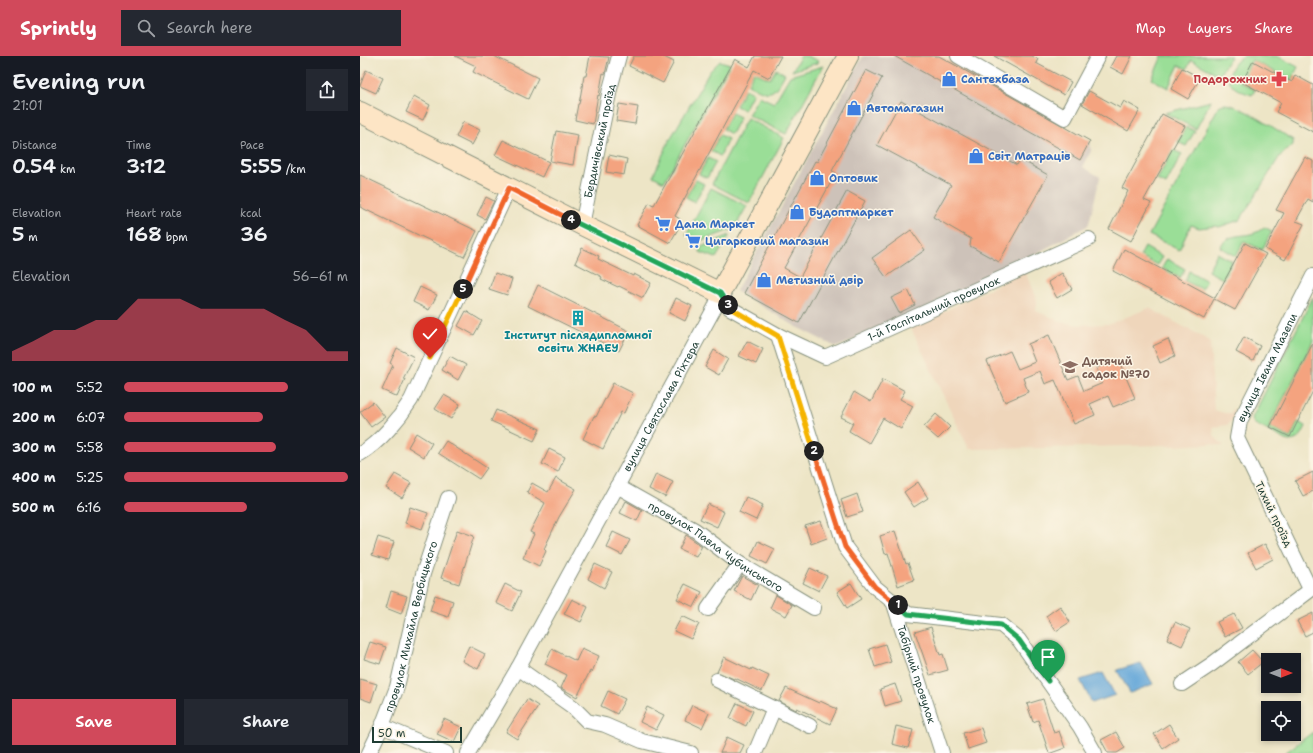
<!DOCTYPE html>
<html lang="en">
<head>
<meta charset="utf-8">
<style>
	:root { --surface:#171b24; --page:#242831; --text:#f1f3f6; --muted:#9ea1a6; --accent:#d1495b }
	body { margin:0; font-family:"Shantell Sans",sans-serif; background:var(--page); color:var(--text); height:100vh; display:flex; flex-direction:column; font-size:15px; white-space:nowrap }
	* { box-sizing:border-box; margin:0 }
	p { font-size:13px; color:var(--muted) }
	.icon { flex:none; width:22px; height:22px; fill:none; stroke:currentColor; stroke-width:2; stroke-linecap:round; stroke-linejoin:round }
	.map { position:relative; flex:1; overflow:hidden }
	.sheet { display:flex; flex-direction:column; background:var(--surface); width:360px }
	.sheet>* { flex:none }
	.needle { width:26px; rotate:90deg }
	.buttons { position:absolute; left:901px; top:597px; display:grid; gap:8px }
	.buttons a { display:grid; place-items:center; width:40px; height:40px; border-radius:0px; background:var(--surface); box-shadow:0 2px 6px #0003; font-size:20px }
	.scale { position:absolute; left:12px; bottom:10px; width:90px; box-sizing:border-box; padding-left:4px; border:2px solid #1f3d34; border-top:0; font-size:11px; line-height:14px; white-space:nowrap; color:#1f3d34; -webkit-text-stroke:3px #fcf5e5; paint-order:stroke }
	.pin { position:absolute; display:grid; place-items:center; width:34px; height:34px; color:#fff; margin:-41px -17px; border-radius:50% 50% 50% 0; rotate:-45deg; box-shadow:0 0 4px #0007 }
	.pin .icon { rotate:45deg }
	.km { position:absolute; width:20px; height:20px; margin:-10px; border-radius:50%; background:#222; color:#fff; font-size:11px; line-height:20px; text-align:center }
	.round { display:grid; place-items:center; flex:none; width:42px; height:42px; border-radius:0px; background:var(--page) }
	.head { display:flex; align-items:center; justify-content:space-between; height:68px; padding:0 12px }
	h1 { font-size:22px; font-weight:600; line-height:30px }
	.figures { display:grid; grid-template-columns:repeat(3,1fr); gap:6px; height:68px; padding:4px 12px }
	.figures div { display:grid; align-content:center }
	.figures b { font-size:20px; font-weight:600 }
	.figures small { font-size:11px; font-weight:400 }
	.figures p { font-size:11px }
	.chart { height:112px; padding:8px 12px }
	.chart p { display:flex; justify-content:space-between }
	.chart svg { width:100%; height:72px; margin-top:4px; fill:var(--accent); opacity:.7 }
	.cta { display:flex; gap:8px; margin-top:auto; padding:8px 12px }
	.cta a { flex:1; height:46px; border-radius:0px; background:var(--accent); color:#fff; font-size:16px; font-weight:600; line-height:46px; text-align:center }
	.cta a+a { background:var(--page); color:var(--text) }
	ul { padding:0 12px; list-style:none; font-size:13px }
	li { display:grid; grid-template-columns:64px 48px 1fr; align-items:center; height:30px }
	li i { height:10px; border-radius:5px; background:var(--accent) }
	header { display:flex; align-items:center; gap:24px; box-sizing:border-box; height:56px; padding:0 20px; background:var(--accent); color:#fff }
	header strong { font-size:19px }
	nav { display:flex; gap:22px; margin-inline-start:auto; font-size:14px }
	.search { width:280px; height:36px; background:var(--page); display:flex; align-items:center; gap:10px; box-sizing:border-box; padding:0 14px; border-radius:0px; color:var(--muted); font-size:15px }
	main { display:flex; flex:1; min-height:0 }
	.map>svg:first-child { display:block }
</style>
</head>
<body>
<header>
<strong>Sprintly</strong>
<div class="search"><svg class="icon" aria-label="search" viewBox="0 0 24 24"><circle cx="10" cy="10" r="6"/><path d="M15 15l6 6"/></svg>Search here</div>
<nav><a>Map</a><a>Layers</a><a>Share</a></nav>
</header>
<main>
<section class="sheet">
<div class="head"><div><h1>Evening run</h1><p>21:01</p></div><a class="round"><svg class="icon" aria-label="share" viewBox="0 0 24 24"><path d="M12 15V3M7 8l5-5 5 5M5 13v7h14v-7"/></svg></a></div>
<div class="figures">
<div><p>Distance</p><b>0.54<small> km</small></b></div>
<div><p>Time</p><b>3:12</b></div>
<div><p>Pace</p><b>5:55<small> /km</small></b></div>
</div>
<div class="figures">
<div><p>Elevation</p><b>5<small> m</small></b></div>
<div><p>Heart rate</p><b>168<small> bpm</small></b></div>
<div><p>kcal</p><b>36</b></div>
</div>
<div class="chart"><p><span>Elevation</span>56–61 m</p>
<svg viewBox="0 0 160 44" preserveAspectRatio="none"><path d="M0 44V38L10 32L20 25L30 25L40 19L50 19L60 6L70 6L80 6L90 12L100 12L110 12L120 12L130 19L140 25L150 38L160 38V44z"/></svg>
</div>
<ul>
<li><b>100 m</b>5:52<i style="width:73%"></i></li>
<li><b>200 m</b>6:07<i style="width:62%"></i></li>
<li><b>300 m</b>5:58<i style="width:68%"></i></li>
<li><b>400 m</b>5:25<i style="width:100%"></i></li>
<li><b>500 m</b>6:16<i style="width:55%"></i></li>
</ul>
<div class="cta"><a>Save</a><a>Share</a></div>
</section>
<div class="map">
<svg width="953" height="697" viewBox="0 0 953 697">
	<rect width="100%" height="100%" fill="#fcf5e5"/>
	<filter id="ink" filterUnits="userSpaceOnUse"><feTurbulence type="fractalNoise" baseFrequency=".025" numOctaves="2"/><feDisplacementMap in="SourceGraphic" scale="8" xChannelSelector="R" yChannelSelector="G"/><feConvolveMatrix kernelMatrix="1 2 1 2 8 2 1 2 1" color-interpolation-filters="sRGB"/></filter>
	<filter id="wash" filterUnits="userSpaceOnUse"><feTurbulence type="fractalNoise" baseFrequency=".012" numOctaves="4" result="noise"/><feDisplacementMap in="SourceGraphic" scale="16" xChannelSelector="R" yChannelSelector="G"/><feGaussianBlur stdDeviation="0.9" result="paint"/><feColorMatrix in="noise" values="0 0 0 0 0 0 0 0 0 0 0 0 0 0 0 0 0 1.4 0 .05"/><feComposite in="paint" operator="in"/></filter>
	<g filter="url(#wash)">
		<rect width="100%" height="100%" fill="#ede5c6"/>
		<polygon fill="#efd6bb" points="664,214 675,238 677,247 676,255 703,266 718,269 749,268 789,252 850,285 854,354 864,357 871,357 873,353 879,355 874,362 867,369 853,371 854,380 864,390 851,388 808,390 804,389 685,392 609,393 551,272 633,231"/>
		<polygon fill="#cdc2b9" points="503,0 579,0 730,85 731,95 723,111 740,121 729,167 727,170 604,237 477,291 472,289 437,271 376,235"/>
		<g fill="#9ade97" stroke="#5c8e66">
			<polygon points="441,0 447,0 458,5 457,7 432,15"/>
			<polygon points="802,0 871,0 859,19 831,4 827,13 819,9 808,32 792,23"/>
			<path d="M884 0H917L938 11 931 24 892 4 881 26 895 34 892 39C886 37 876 34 872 29 864 20 875 4 884 0Z"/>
			<polygon points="360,5 370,8 304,126 293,120 309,85 350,15"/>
			<polygon points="463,10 426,78 388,59 399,40 414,47 430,20"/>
			<path d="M416 13 425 18C412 41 410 40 388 28L394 16 410 23Z"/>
			<polygon points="385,33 393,37 384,54 376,50"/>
			<polygon points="851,45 836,73 805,57"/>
			<path d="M863 48C879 47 918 75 933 84V89L920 100 880 164 859 171 856 170 839 172 831 169 819 194 789 179 859 50Z"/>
			<polygon points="372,57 380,61 371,78 363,73"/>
			<polygon points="387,62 424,82 389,147 352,128"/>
			<polygon points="826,71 835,75 826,90 818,86"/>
			<polygon points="360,79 368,83 360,100 351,95"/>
			<polygon points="813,94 822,98 806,128 797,124"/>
			<polygon points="348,102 356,106 347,122 339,118"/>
			<polygon points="336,124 344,128 335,146 326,141"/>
			<polygon points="351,132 387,150 374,173 340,185 326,179"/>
			<path d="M904 171 912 175 902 194 884 185 876 200 860 191C870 173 890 185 904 171Z"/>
			<polygon points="370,179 356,202 340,196 341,191"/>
			<polygon points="785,191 802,201 797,209 780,200"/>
			<polygon points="857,197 872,205 863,223 848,215"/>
			<polygon points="807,203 825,213 820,222 802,212"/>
			<polygon points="829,215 847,225 842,233 825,225"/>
			<path d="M953 241V285L909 371 930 382 938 366 946 370C942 379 939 385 928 385L895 368 893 366 892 362Z"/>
			<polygon points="953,676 953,697 925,697"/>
		</g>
		<g fill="#65a7d9" stroke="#427286">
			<polygon points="781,607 793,628 770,637 757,614"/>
			<polygon points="743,617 755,639 732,647 720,624"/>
		</g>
		<g id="blocks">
			<g fill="#f4a37f">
				<polygon points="95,0 134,0 178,22 168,43 113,16 116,10"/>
				<polygon points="230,0 249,1 245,18 243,17 239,40 238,39 233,68 215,64 218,48 219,48 224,20 226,20"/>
				<polygon points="274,0 302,0 314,6 303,27 269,10"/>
				<polygon points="395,0 421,0 409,22 394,14 315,160 320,163 316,172 318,173 310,187 277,169 289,147 294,149 375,3 389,11"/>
				<polygon points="534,0 579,0 730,85 720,104"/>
				<polygon points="634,0 672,0 678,3 676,7 711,26 704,39"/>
				<polygon points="756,0 772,0 763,18 750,11"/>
				<polygon points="893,5 932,26 935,19 953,29 953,76 916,56 921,47 882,26"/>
				<polygon points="822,12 840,22 828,43 811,33"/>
				<polygon points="6,14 23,22 16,37 0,30"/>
				<polygon points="506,14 522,22 472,115 476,117 424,212 440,221 487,135 505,145 439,267 384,237 455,105 457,106"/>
				<polygon points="729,35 760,52 764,45 780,54 768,75 722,48"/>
				<polygon points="54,40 70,49 63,64 46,56"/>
				<polygon points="541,45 657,109 660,103 688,119 639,206 610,190 611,183 573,161 591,129 517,89"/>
				<polygon points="259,48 278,51 275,68 256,65"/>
				<polygon points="802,58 825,70 784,144 791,147 771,185 749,173 768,135 762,132"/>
				<polygon points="103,66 120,74 112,89 96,81"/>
				<polygon points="196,75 218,79 213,109 190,105"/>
				<polygon points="143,84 189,106 182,121 135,99"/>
				<polygon points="249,99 267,103 264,119 246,116"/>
				<polygon points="945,101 953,105 953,146 948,143 936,165 944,168 925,204 905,193 924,157 916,154"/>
				<polygon points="0,119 117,175 104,201 0,151"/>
				<polygon points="126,141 134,145 125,163 117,159"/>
				<polygon points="551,174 565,194 526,221 512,202"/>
				<polygon points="885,187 906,198 875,254 854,243 844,263 753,215 764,193 855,242"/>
				<polygon points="222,192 239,200 238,203 273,220 274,218 291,227 283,242 259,230 258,231 241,223 242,221 215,207"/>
				<polygon points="135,217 152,223 147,239 129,233"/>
				<polygon points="702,217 712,233 697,242 688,226"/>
				<polygon points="178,229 269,275 259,295 168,250"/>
				<polygon points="60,231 77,239 69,254 53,246"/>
				<polygon points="548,234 555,249 539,257 531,242"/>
				<polygon points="316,242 332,250 325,265 309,257"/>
				<polygon points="106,255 122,265 114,279 98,270"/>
				<polygon points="689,279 708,324 718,320 724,335 743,327 736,312 758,303 775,342 753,351 748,340 730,348 735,359 714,368 695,324 685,328 680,315 663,322 668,336 645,346 627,305 650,295 658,313 675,306 668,288"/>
				<polygon points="884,281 900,290 893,305 876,296"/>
				<polygon points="808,283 815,300 800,307 793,290"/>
				<polygon points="387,285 403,293 396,308 379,300"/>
				<polygon points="953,287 953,335 930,381 910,371"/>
				<polygon points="37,292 54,301 43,323 45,323 37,341 22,334 33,309 30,307"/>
				<polygon points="354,294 368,303 359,319 345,311"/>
				<polygon points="90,300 106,309 98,324 82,314"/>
				<polygon points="523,323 545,335 540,343 553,350 541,373 523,362 509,387 489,375 493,367 481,361 494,336 511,346"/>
				<polygon points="253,327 273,337 264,357 261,356 243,393 223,383 234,360 236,361"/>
				<polygon points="84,339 100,348 91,363 75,353"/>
				<polygon points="13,346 25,361 11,371 0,356"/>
				<polygon points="136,354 180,373 174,385 131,365"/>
				<polygon points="576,358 590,371 578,383 564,371"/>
				<polygon points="56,377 72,387 64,401 48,391"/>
				<polygon points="86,385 127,412 119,423 78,397"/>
				<polygon points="189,393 205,401 198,416 182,408"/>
				<polygon points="953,416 953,435 943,440 935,425"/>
				<polygon points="35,418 51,427 42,442 26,432"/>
				<polygon points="296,418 313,426 305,441 289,433"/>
				<polygon points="196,422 216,433 199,461 184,493 186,495 179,510 163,502 174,478 170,476 185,447 167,436 172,427 188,436"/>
				<polygon points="558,426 568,442 554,451 544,436"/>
				<polygon points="497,438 503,456 487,461 481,444"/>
				<polygon points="386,441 403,449 396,464 379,456"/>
				<polygon points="266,445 282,454 277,465 260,457"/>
				<polygon points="348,448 364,456 357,471 340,463"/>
				<polygon points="50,451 68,457 62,473 45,467"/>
				<polygon points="461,465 467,482 451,488 445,470"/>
				<polygon points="97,474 114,480 99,528 81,522"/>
				<polygon points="535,475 546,508 548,507 554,524 538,530 528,497 525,498 520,480"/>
				<polygon points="253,476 270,484 262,499 246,491"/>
				<polygon points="326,479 342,490 336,501 319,493"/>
				<polygon points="18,481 34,486 28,504 12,499"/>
				<polygon points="398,485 415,493 407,508 391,500"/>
				<polygon points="905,488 913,503 896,512 888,497"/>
				<polygon points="235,508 252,516 244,532 228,523"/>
				<polygon points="450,512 467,520 459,535 443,527"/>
				<polygon points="382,520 398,529 391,544 374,535"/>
				<polygon points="491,527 501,543 487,552 477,536"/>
				<polygon points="145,528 161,536 152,555 136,547"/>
				<polygon points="325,528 342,536 334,551 317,543"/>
				<polygon points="31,535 47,540 41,558 26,552"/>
				<polygon points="75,539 93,545 88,561 70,555"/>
				<polygon points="416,539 432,549 426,560 410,552"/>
				<polygon points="212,543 228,551 221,566 204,558"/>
				<polygon points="700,550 710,566 696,575 686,560"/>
				<polygon points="953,557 953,576 945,580 937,565"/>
				<polygon points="874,558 882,572 865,581 857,566"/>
				<polygon points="322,560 339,568 331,583 314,575"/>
				<polygon points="815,566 830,573 822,590 807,583"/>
				<polygon points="571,571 580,599 583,598 588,614 570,619 555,576"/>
				<polygon points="10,586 26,591 20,608 4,603"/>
				<polygon points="525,588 531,606 515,611 509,593"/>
				<polygon points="109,590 125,598 118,613 102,605"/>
				<polygon points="222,592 239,600 232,616 230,615 217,641 201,632 207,619 185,608 192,593 216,605"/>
				<polygon points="892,594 903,606 888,618 878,606"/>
				<polygon points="364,601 391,614 392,612 409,620 402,635 375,622 374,623 357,616"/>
				<polygon points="0,623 17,628 11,646 0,642"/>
				<polygon points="535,628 541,645 525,650 520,633"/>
				<polygon points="426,632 459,647 460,645 477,653 470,668 437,652 436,654 419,645"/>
				<polygon points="248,635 265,643 257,658 241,650"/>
				<polygon points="167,643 178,650 157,683 146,676"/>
				<polygon points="683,643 694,677 699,675 705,692 691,697 689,697 678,664 673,666 667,648"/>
				<polygon points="377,647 393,655 386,670 370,662"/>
				<polygon points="332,649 349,657 342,672 325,664"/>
				<polygon points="287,651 304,659 296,674 280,666"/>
				<polygon points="84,663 101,671 94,686 77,678"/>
				<polygon points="809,668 818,682 803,692 794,678"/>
				<polygon points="536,670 553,674 548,692 532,688"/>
				<polygon points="621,672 626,687 608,693 603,677"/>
				<polygon points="756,676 765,692 757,697 748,697 741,684"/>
				<polygon points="367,681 384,689 380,697 360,697"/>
			</g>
		</g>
	</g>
	<g filter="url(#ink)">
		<use href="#blocks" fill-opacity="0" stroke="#86917d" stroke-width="1"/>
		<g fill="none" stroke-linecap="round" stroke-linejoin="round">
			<defs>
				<g id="street">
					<polyline points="598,0 705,62 738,0"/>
					<path id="s1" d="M222 169 250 33 259 0"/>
					<path id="s2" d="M360 237 370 252 418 279 465 301 729 183"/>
					<polyline points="418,279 485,491 515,531 548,558 641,569 659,584 720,671 735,697"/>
					<path d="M0 398C20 386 39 363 51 344L149 132"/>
					<path id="s3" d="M257 430 335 474 380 508 454 552"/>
					<path id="s4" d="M950 533 877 382 880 365 953 220"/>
					<path id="s5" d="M533 545 582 697"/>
					<polyline points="348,553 380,508"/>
					<polyline points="158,612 213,651 227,665 245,669 282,685 331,697"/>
					<polyline points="357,624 450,670"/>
					<polyline points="822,628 852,608 953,532"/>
					<polyline points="22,670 86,697"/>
					<path id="s6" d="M9 697 22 670 37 631 63 518 88 442"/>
					<path id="s7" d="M108 697 158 612 355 251 360 237"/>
					<polyline points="395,697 414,652"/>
				</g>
				<polyline id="secondary" points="0,56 222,169 360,237 488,0"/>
			</defs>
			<use href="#street" stroke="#86917d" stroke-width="16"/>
			<use href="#secondary" stroke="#86917d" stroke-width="22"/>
			<use href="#street" stroke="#fff" stroke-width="14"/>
			<use href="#secondary" stroke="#fde5c5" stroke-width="20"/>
		</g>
	</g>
	<g fill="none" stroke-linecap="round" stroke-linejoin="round" filter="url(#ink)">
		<defs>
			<polyline id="split-1" points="538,549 548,558 641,569 659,584 688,625"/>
			<polyline id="split-2" points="454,395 485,491 515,531 538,549"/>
			<polyline id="split-3" points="368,249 370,252 418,280 454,395"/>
			<polyline id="split-4" points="211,164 360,237 368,249"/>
			<polyline id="split-5" points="103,233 149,132 211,164"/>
			<polyline id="split-6" points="70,302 103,233"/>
		</defs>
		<use href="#split-1" stroke="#fff" stroke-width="8"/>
		<use href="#split-2" stroke="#fff" stroke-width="8"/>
		<use href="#split-3" stroke="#fff" stroke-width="8"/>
		<use href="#split-4" stroke="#fff" stroke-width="8"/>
		<use href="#split-5" stroke="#fff" stroke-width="8"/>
		<use href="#split-6" stroke="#fff" stroke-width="8"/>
		<use href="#split-1" stroke="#22a559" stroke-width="5"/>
		<use href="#split-2" stroke="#f0652b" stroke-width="5"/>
		<use href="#split-3" stroke="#f5b400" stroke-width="5"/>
		<use href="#split-4" stroke="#22a559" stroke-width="5"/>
		<use href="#split-5" stroke="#f0652b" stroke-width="5"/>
		<use href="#split-6" stroke="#f5b400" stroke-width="5"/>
	</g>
	<defs>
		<symbol id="shop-bare" viewBox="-9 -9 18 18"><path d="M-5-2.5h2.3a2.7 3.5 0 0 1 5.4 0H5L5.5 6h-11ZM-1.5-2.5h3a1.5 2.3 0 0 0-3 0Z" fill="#3f7fe0" stroke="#fcf5e5" stroke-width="2.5" paint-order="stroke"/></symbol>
		<symbol id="pharmacy-bare" viewBox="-9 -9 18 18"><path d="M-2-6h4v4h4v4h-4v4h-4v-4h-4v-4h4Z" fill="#e0444e" stroke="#fcf5e5" stroke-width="2.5" paint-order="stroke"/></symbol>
		<symbol id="supermarket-bare" viewBox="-9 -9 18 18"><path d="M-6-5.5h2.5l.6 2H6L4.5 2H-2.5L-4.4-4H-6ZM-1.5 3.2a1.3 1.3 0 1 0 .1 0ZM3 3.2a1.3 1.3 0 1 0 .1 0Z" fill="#3f7fe0" stroke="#fcf5e5" stroke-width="2.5" paint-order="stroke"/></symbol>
		<symbol id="building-bare" viewBox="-9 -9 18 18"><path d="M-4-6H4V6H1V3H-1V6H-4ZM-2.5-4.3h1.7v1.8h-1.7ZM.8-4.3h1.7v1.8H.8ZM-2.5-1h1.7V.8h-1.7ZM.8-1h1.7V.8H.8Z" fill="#0f9aa8" stroke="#fcf5e5" stroke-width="2.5" paint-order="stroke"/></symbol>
		<symbol id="school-bare" viewBox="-9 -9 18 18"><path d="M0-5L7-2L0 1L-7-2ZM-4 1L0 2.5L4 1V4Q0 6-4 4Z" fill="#8d6e63" stroke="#fcf5e5" stroke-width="2.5" paint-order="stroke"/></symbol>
	</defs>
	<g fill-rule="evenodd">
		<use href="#shop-bare" x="578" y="12" width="22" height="22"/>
		<use href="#pharmacy-bare" x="908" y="12" width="22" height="22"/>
		<use href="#shop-bare" x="483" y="41" width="22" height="22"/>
		<use href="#shop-bare" x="605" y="89" width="22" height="22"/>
		<use href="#shop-bare" x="446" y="111" width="22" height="22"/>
		<use href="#shop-bare" x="426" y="145" width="22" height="22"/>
		<use href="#supermarket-bare" x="292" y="157" width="22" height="22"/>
		<use href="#supermarket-bare" x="322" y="174" width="22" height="22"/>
		<use href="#shop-bare" x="393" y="213" width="22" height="22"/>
		<use href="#building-bare" x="207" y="251" width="22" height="22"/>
		<use href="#school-bare" x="699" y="300" width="22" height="22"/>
	</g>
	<g text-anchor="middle" stroke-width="3" stroke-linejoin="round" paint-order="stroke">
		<g font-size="11" font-weight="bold" fill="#366cbe" stroke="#fcf5e5" text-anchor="start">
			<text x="601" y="27">Сантехбаза</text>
			<text x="506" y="56">Автомагазин</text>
			<text x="628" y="104">Світ Матраців</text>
			<text x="469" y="126">Оптовик</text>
			<text x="449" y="160">Будоптмаркет</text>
			<text x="315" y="172">Дана Маркет</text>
			<text x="345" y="189">Цигарковий магазин</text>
			<text x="416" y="228">Метизний двір</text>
		</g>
		<g font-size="11" font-weight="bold" fill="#be3a42" stroke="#fcf5e5" text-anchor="end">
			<text x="907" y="27">Подорожник</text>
		</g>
		<g font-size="11" fill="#1f3d34" stroke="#fcf5e5">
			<text dy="4" stroke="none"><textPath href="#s1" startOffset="86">Бердичівський проїзд</textPath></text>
			<text dy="4" stroke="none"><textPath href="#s2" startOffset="244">1-й Госпітальний провулок</textPath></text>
			<text dy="4" stroke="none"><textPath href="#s4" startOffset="245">вулиця Івана Мазепи</textPath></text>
			<text dy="4" stroke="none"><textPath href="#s7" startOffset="397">вулиця Святослава Ріхтера</textPath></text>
			<text transform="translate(914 458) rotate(64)" y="4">Тихий проїзд</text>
			<text dy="4" stroke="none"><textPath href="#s3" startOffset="116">провулок Павла Чубинського</textPath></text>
			<text dy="4" stroke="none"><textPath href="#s6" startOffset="134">провулок Михайла Вербицького</textPath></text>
			<text dy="4" stroke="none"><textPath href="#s5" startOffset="77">Табірний провулок</textPath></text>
		</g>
		<g font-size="11" font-weight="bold" fill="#0d838f" stroke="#fcf5e5">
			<text x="218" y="283">Інститут післядипломної<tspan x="218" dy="13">освіти ЖНАЕУ</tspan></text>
		</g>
		<g font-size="11" font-weight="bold" fill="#785e54" stroke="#fcf5e5" text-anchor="start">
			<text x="722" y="309">Дитячий<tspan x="722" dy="13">садок №70</tspan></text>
		</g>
	</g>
</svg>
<div class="buttons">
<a><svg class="needle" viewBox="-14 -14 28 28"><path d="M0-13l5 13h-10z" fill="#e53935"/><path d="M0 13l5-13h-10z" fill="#9ea1a6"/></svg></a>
<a><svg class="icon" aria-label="locate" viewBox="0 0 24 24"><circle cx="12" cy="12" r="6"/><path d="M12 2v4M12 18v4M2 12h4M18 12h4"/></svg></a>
</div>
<div class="scale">50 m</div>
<div class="pin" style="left:688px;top:625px;background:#1e9e55"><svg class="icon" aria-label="arrive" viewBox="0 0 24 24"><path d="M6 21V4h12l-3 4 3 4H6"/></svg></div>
<div class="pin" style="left:70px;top:302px;background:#d93025"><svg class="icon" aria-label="check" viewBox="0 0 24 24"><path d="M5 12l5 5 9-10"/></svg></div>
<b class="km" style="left:538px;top:549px">1</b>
<b class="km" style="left:454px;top:395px">2</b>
<b class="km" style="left:368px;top:249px">3</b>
<b class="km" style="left:211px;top:164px">4</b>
<b class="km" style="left:103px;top:233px">5</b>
</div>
</main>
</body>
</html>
